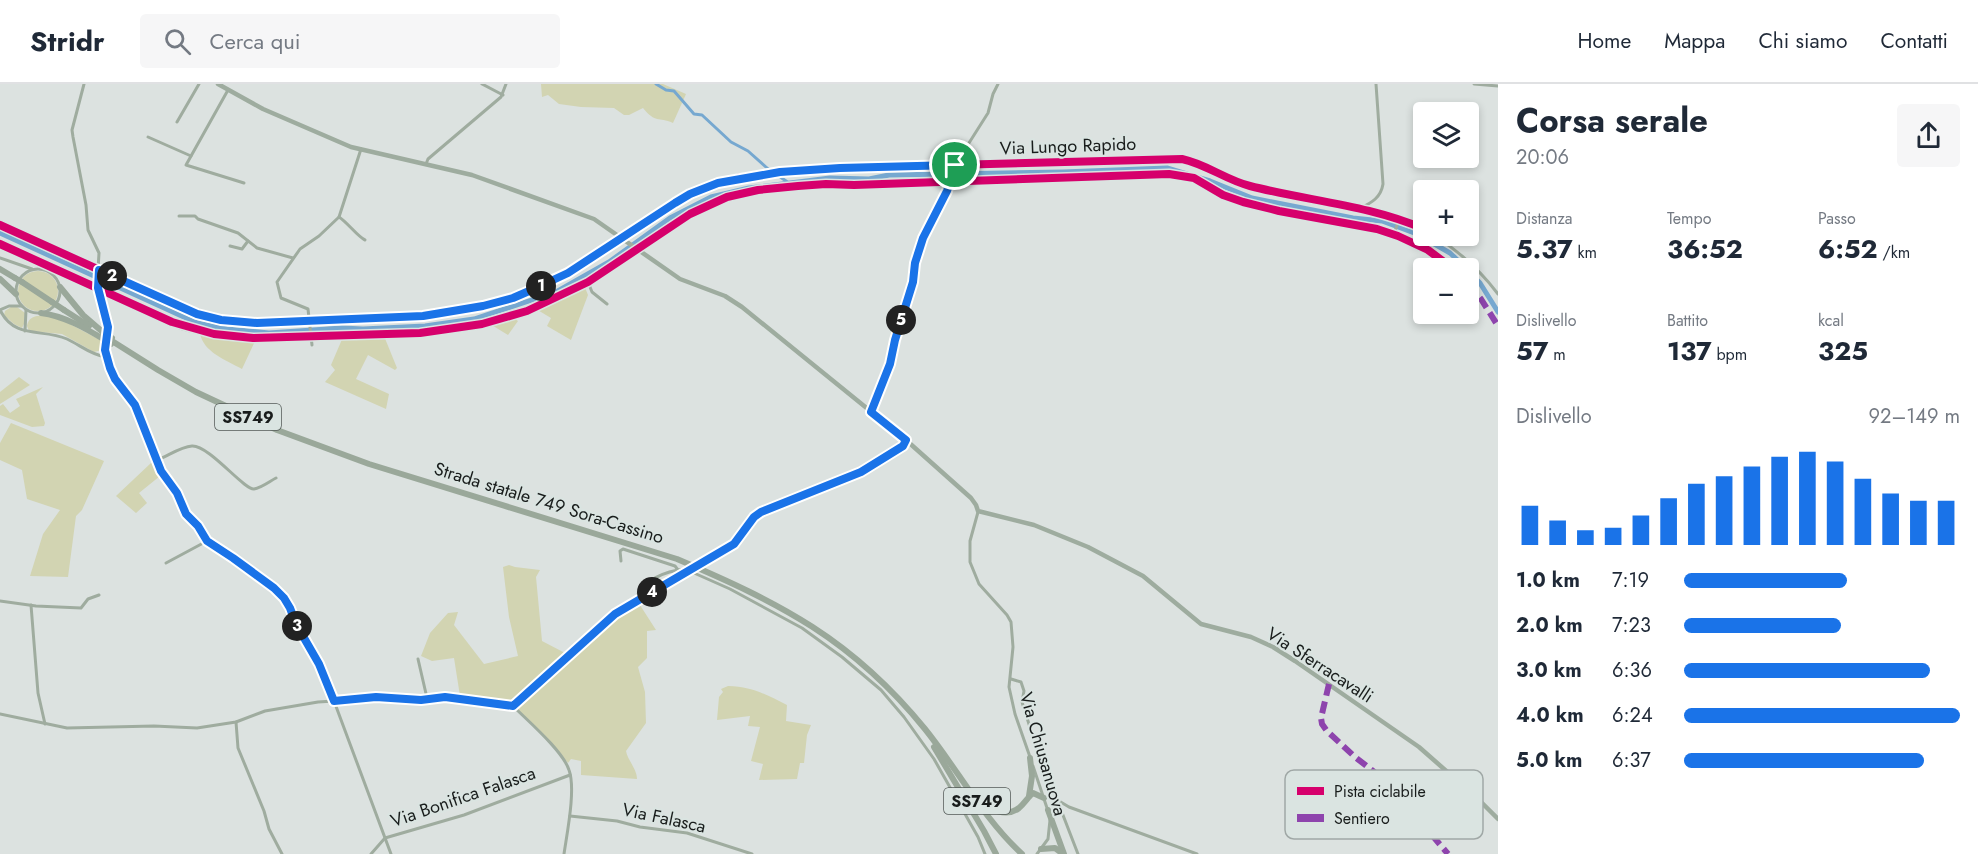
<!DOCTYPE html>
<html lang="it">
<head>
<meta charset="utf-8">
<style>
	:root { --surface:#fff; --page:#f6f6f7; --text:#1f2937; --muted:#747a83; --line:#e0e1e3; --accent:#1a73e8 }
	body { margin:0; font-family:Jost,sans-serif; background:var(--page); color:var(--text); height:100vh; display:flex; flex-direction:column; font-size:22px; white-space:nowrap }
	* { box-sizing:border-box; margin:0 }
	p { font-size:20px; color:var(--muted) }
	.icon { flex:none; width:33px; height:33px; fill:none; stroke:currentColor; stroke-width:2; stroke-linecap:round; stroke-linejoin:round }
	.map { position:relative; flex:1; overflow:hidden }
	.side { display:flex; flex-direction:column; background:var(--surface); width:480px }
	.side>* { flex:none }
	.tools { position:absolute; left:1413px; top:18px; display:grid; gap:12px }
	.tools a { display:grid; place-items:center; width:66px; height:66px; border-radius:6px; background:var(--surface); box-shadow:0 3px 9px #0003; font-size:30px }
	.pin { position:absolute; display:grid; place-items:center; width:51px; height:51px; color:#fff; margin:-26px; border:3px solid #fff; border-radius:50%; box-shadow:0 2px 6px #0007 }
	.km { position:absolute; width:30px; height:30px; margin:-15px; border-radius:50%; background:#222; color:#fff; font-size:16px; line-height:30px; text-align:center }
	.round { display:grid; place-items:center; flex:none; width:63px; height:63px; border-radius:6px; background:var(--page) }
	.overview { display:flex; align-items:center; justify-content:space-between; height:102px; padding:0 18px }
	h1 { font-size:33px; font-weight:700; line-height:45px }
	.stats { display:grid; grid-template-columns:repeat(3,1fr); gap:9px; height:102px; padding:6px 18px }
	.stats div { display:grid; align-content:center }
	.stats b { font-size:26px; font-weight:700 }
	.stats small { font-size:16px; font-weight:400 }
	.stats p { font-size:16px }
	.chart { height:168px; padding:12px 18px }
	.chart p { display:flex; justify-content:space-between }
	.chart svg { width:100%; height:108px; margin-top:6px; stroke:var(--accent); stroke-width:6 }
	ul { padding:0 18px; list-style:none; font-size:20px }
	li { display:grid; grid-template-columns:96px 72px 1fr; align-items:center; height:45px }
	li i { height:15px; border-radius:8px; background:var(--accent) }
	header { display:flex; align-items:center; gap:36px; box-sizing:border-box; height:84px; padding:0 30px; background:var(--surface); border-bottom:2px solid var(--line) }
	header strong { font-size:28px }
	nav { display:flex; gap:33px; margin-inline-start:auto; font-size:21px }
	.search { width:420px; height:54px; background:var(--page); display:flex; align-items:center; gap:15px; box-sizing:border-box; padding:0 21px; border-radius:6px; color:var(--muted); font-size:22px }
	main { display:flex; flex:1; min-height:0 }
	.map>svg:first-child { display:block }
</style>
</head>
<body>
<header>
<strong>Stridr</strong>
<div class="search"><svg class="icon" aria-label="search" viewBox="0 0 24 24"><circle cx="10" cy="10" r="6"/><path d="M15 15l6 6"/></svg>Cerca qui</div>
<nav><a>Home</a><a>Mappa</a><a>Chi siamo</a><a>Contatti</a></nav>
</header>
<main>
<div class="map">
<svg width="1498" height="770" viewBox="0 0 1498 770">
	<rect width="100%" height="100%" fill="#dce2e0"/>
	<g fill="#d2d4b2">
		<path d="M541 0H663L686 10 673 39C658 32 656 40 643 24L629 31H624L614 24 581 23 559 20 548 11 542 13Z"/>
		<circle cx="38" cy="207" r="20"/>
		<polygon points="584,201 588,211 571,256 547,242 551,234 536,225"/>
		<polygon points="11,223 17,223 25,229 24,240 22,244 14,240 4,231 5,227"/>
		<path d="M47 231 66 238 104 258 102 266 94 268 62 250 29 247 27 242C29 231 38 232 47 231Z"/>
		<polygon points="512,233 518,237 508,251 490,240"/>
		<path d="M200 249 230 254 256 255 242 285C226 276 203 268 200 249Z"/>
		<polygon points="384,252 397,284 395,286 368,271 356,295 389,310 386,325 325,298 335,286 331,281 343,253"/>
		<polygon points="19,293 30,301 0,320 0,308"/>
		<polygon points="43,303 36,310 45,339 44,342 32,343 0,331 0,322 3,320 10,329 20,322 16,315"/>
		<polygon points="11,339 104,377 82,426 76,432 68,493 30,492 43,450 60,426 27,415 22,386 0,376 0,359"/>
		<polygon points="151,379 154,379 160,392 139,409 147,419 136,429 116,412"/>
		<polygon points="509,481 515,483 540,486 536,493 542,557 567,570 513,620 460,612 454,574 432,577 421,572 430,549 448,529 458,528 454,541 484,580 518,572 509,533 503,483"/>
		<path d="M638 518 656 546 647 547V574L638 583 645 608 646 639 626 667C628 677 637 685 637 695L581 691V677L571 675 568 679 518 626 517 620 614 534Z"/>
		<path d="M728 602C753 603 765 610 787 621L786 637 811 641 807 651 804 679H800L797 695 759 696 763 680 751 677 760 643 748 642 750 632 717 636 719 613 723 608 721 605Z"/>
	</g>
	<g fill="none" stroke-linecap="round" stroke-linejoin="round">
		<polyline stroke="#76a8d0" stroke-width="3" points="656,0 666,6 674,7 694,30 702,31 731,58 748,67 767,84 789,99"/>
		<g stroke="#76a8d0" stroke-width="5">
			<polyline points="0,149 197,239 227,245 269,249 342,244 363,245 425,242 474,235 556,208 609,178 670,134 711,113 749,104 830,94 869,95 889,91 1063,88 1167,84 1210,97 1252,114 1353,134 1382,137 1417,150 1450,169 1466,184"/>
			<polyline points="1468,187 1480,199 1498,228"/>
		</g>
		<g stroke="#9fac9f" stroke-width="3">
			<polyline points="84,0 72,46 73,53 86,121 88,146 99,169 97,203 108,243 108,252"/>
			<polyline points="482,0 503,11"/>
			<polyline points="1474,0 1498,2"/>
			<polyline points="228,6 186,81 244,99"/>
			<polyline points="177,38 199,0"/>
			<polyline points="148,53 191,72"/>
			<polyline points="426,80 428,75 501,13 506,0"/>
			<path d="M1360 124C1372 119 1381 113 1383 100L1376 0"/>
			<polyline points="179,132 195,132 198,135 238,149 257,164 293,174"/>
			<path d="M339 133C347 138 358 153 365 156"/>
			<path d="M0 141 197 230 221 236 257 239 423 232 483 222 513 214 568 189 690 110 718 99 737 94 780 88 840 84 1182 75C1206 80 1226 96 1250 102 1308 117 1369 121 1424 145"/>
			<polyline points="1394,150 1399,135"/>
			<path d="M1435 152C1460 168 1480 186 1498 210"/>
			<polyline points="230,162 242,165 248,157"/>
			<polyline points="0,174 32,185"/>
			<circle cx="38" cy="207" r="22"/>
			<path d="M99 210C113 209 152 232 167 239 177 244 188 247 199 249"/>
			<polyline points="607,220 592,208 588,198 637,166"/>
			<path d="M22 222H9L0 226C15 256 42 244 67 255 80 261 91 271 106 273"/>
			<polyline points="25,247 26,226"/>
			<polyline points="107,258 106,273 115,295 135,321 161,387 177,409 186,430 198,442 207,457 212,462 233,474 274,504 284,514 296,540 319,580 334,617 376,613 421,616 445,613 513,622 615,530 671,497"/>
			<polyline points="312,261 308,225 281,214 277,198 300,165 319,152 339,133 361,65"/>
			<polyline points="871,328 890,280 896,253 913,198 915,179 923,154 947,107 955,81 988,29 993,10 998,0"/>
			<path d="M157 376C168 372 180 363 192 362 209 361 244 406 254 405 261 404 270 397 276 394"/>
			<polyline points="978,428 970,457 970,478 979,500 1007,531 1011,538 1013,563 1009,603 1015,630 1030,673"/>
			<path d="M714 471 734 460 754 433 761 428C794 413 889 385 906 356"/>
			<polyline points="621,477 620,467 623,465 675,482 678,486"/>
			<polyline points="166,479 207,457"/>
			<path d="M636 515C642 496 666 487 685 485L730 505 802 544 842 573 881 606 904 633 934 675 978 753 985 770"/>
			<polyline points="0,517 36,522 81,524 88,515 99,511"/>
			<polyline points="31,521 38,609 45,640"/>
			<polyline points="418,575 427,614"/>
			<polyline points="1011,595 1021,598 1024,607 1022,618 1034,656 1078,770"/>
			<path d="M513 622C528 637 563 667 569 686 576 705 567 749 564 770"/>
			<polyline points="0,630 67,644 154,642 197,644 236,638 265,627 318,618 334,617 391,770"/>
			<polyline points="236,638 238,664 264,727 269,745 282,770"/>
			<polyline points="1033,682 1048,727"/>
			<polyline points="1059,717 1069,723 1197,770"/>
			<polyline points="570,732 617,737 640,743 687,749 752,770"/>
			<polyline points="371,770 385,754 464,731 570,691"/>
			<polyline points="1037,770 1048,755 1050,736"/>
		</g>
		<polyline stroke="#9eac9f" stroke-width="4.5" points="218,0 263,25 351,63 472,91 594,135 680,195 725,212 742,223 906,356 971,414 976,421 978,427 1034,441 1088,463 1143,492 1201,540 1251,553 1273,563 1295,577 1419,663 1477,714 1498,735"/>
		<g stroke="#9aa89a" stroke-width="6">
			<polyline points="0,185 15,194"/>
			<polyline points="0,195 16,210"/>
			<polyline points="22,198 52,218"/>
			<polyline points="60,203 83,231 105,250"/>
			<polyline points="64,226 89,242"/>
			<path d="M41 229C64 232 85 244 105 256"/>
			<path d="M112 257 158 286 196 308 277 346 369 380 677 475C780 519 852 555 925 645 958 686 983 734 1022 770"/>
			<polyline points="934,663 984,747 996,770"/>
			<polyline points="1029,712 1032,692 1030,674"/>
			<path d="M980 715C990 726 1006 734 1019 724 1025 719 1028 713 1033 709L1044 714"/>
			<polyline points="1048,726 1064,770"/>
			<polyline points="1041,765 1055,764 1063,770"/>
		</g>
		<polyline stroke="#9fac9f" stroke-width="3" points="671,497 714,471"/>
		<g stroke="#9aa89a" stroke-width="6">
			<polyline points="15,194 22,198"/>
			<polyline points="52,218 64,226"/>
			<polyline points="105,250 112,254"/>
			<polyline points="105,256 111,260"/>
		</g>
		<g stroke="#8e44ad" stroke-width="6" stroke-dasharray="12 6" stroke-linecap="butt">
			<polyline points="1468,200 1481,215 1498,242"/>
			<polyline points="1329,600 1321,634 1322,640 1327,647 1355,673 1387,698 1448,770"/>
		</g>
		<defs>
			<g id="cycleway">
				<path d="M0 141 197 230 221 236 257 239 423 232 483 222 513 214 568 189 690 110 718 99 737 94 780 88 840 84 1182 75C1206 80 1226 96 1250 102 1308 117 1369 121 1424 145"/>
				<polyline points="0,160 172,238 214,250 253,254 420,249 482,240 527,227 588,198 690,130 727,113 758,106 798,102 826,100 854,101 1169,90 1194,94 1223,111 1243,118 1279,127 1377,145 1398,152 1428,166 1452,184"/>
			</g>
		</defs>
		<use href="#cycleway" stroke="#dae4e1" stroke-width="11"/>
		<use href="#cycleway" stroke="#d6006c" stroke-width="8"/>
	</g>
	<g fill="none" stroke-linecap="round" stroke-linejoin="round">
		<defs>
			<polygon id="route" points="955,81 947,107 923,154 915,179 913,198 895,256 890,280 871,328 906,356 903,362 861,388 761,428 754,433 734,460 615,530 513,622 445,613 421,616 376,613 334,617 319,580 296,540 290,524 284,514 274,504 233,474 207,457 198,442 186,430 177,409 161,387 135,321 115,295 110,284 105,266 108,243 98,204 99,186 197,230 221,236 257,239 423,232 483,222 513,214 536,204 568,189 675,119 690,110 718,99 780,88 840,84"/>
		</defs>
		<use href="#route" stroke="#fff" stroke-width="12"/>
		<use href="#route" stroke="#1a73e8" stroke-width="8"/>
	</g>
	<g text-anchor="middle" stroke-width="4.5" stroke-linejoin="round" paint-order="stroke">
		<g fill="#dae4e1" stroke="#535957" stroke-width="1.5">
			<rect x="215" y="320" width="66" height="26" rx="4.5"/>
			<rect x="944" y="704" width="66" height="26" rx="4.5"/>
		</g>
		<g font-size="16" font-weight="bold" fill="#191d1c">
			<text x="248" y="339">SS749</text>
			<text x="977" y="723">SS749</text>
		</g>
		<g font-size="18" fill="#191d1c" stroke="#dae4e1">
			<text transform="translate(1068 62) rotate(-2)" y="6">Via Lungo Rapido</text>
			<text transform="translate(549 419) rotate(17)" y="6">Strada statale 749 Sora-Cassino</text>
			<text transform="translate(1320 581) rotate(33)" y="6">Via Sferracavalli</text>
			<text transform="translate(1043 670) rotate(74)" y="6">Via Chiusanuova</text>
			<text transform="translate(463 713) rotate(-19)" y="6">Via Bonifica Falasca</text>
			<text transform="translate(664 734) rotate(12)" y="6">Via Falasca</text>
		</g>
	</g>
	<rect x="1285" y="686" width="198" height="69" rx="9" fill="#dae4e1" stroke="#a0a8a6" stroke-width="1.5"/>
	<rect x="1297" y="703" width="27" height="8" fill="#d6006c"/>
	<rect x="1297" y="730" width="27" height="8" fill="#8e44ad"/>
	<g font-size="16" fill="#191d1c">
		<text x="1334" y="713">Pista ciclabile</text>
		<text x="1334" y="740">Sentiero</text>
	</g>
</svg>
<div class="tools">
<a><svg class="icon" aria-label="layers" viewBox="0 0 24 24"><path d="M12 4l9 5-9 5-9-5zM3 14l9 5 9-5"/></svg></a>
<a>+</a>
<a>−</a>
</div>
<div class="pin" style="left:955px;top:81px;background:#1e9e55"><svg class="icon" aria-label="arrive" viewBox="0 0 24 24"><path d="M6 21V4h12l-3 4 3 4H6"/></svg></div>
<b class="km" style="left:541px;top:202px">1</b>
<b class="km" style="left:112px;top:192px">2</b>
<b class="km" style="left:297px;top:542px">3</b>
<b class="km" style="left:652px;top:508px">4</b>
<b class="km" style="left:901px;top:236px">5</b>
</div>
<section class="side">
<div class="overview"><div><h1>Corsa serale</h1><p>20:06</p></div><a class="round"><svg class="icon" aria-label="share" viewBox="0 0 24 24"><path d="M12 15V3M7 8l5-5 5 5M5 13v7h14v-7"/></svg></a></div>
<div class="stats">
<div><p>Distanza</p><b>5.37<small> km</small></b></div>
<div><p>Tempo</p><b>36:52</b></div>
<div><p>Passo</p><b>6:52<small> /km</small></b></div>
</div>
<div class="stats">
<div><p>Dislivello</p><b>57<small> m</small></b></div>
<div><p>Battito</p><b>137<small> bpm</small></b></div>
<div><p>kcal</p><b>325</b></div>
</div>
<div class="chart"><p><span>Dislivello</span>92–149 m</p>
<svg viewBox="0 0 160 44" preserveAspectRatio="none"><path d="M5 44V28M15 44V34M25 44V38M35 44V37M45 44V32M55 44V25M65 44V19M75 44V16M85 44V12M95 44V8M105 44V6M115 44V10M125 44V17M135 44V23M145 44V26M155 44V26"/></svg>
</div>
<ul>
<li><b>1.0 km</b>7:19<i style="width:59%"></i></li>
<li><b>2.0 km</b>7:23<i style="width:57%"></i></li>
<li><b>3.0 km</b>6:36<i style="width:89%"></i></li>
<li><b>4.0 km</b>6:24<i style="width:100%"></i></li>
<li><b>5.0 km</b>6:37<i style="width:87%"></i></li>
</ul>
</section>
</main>
</body>
</html>
